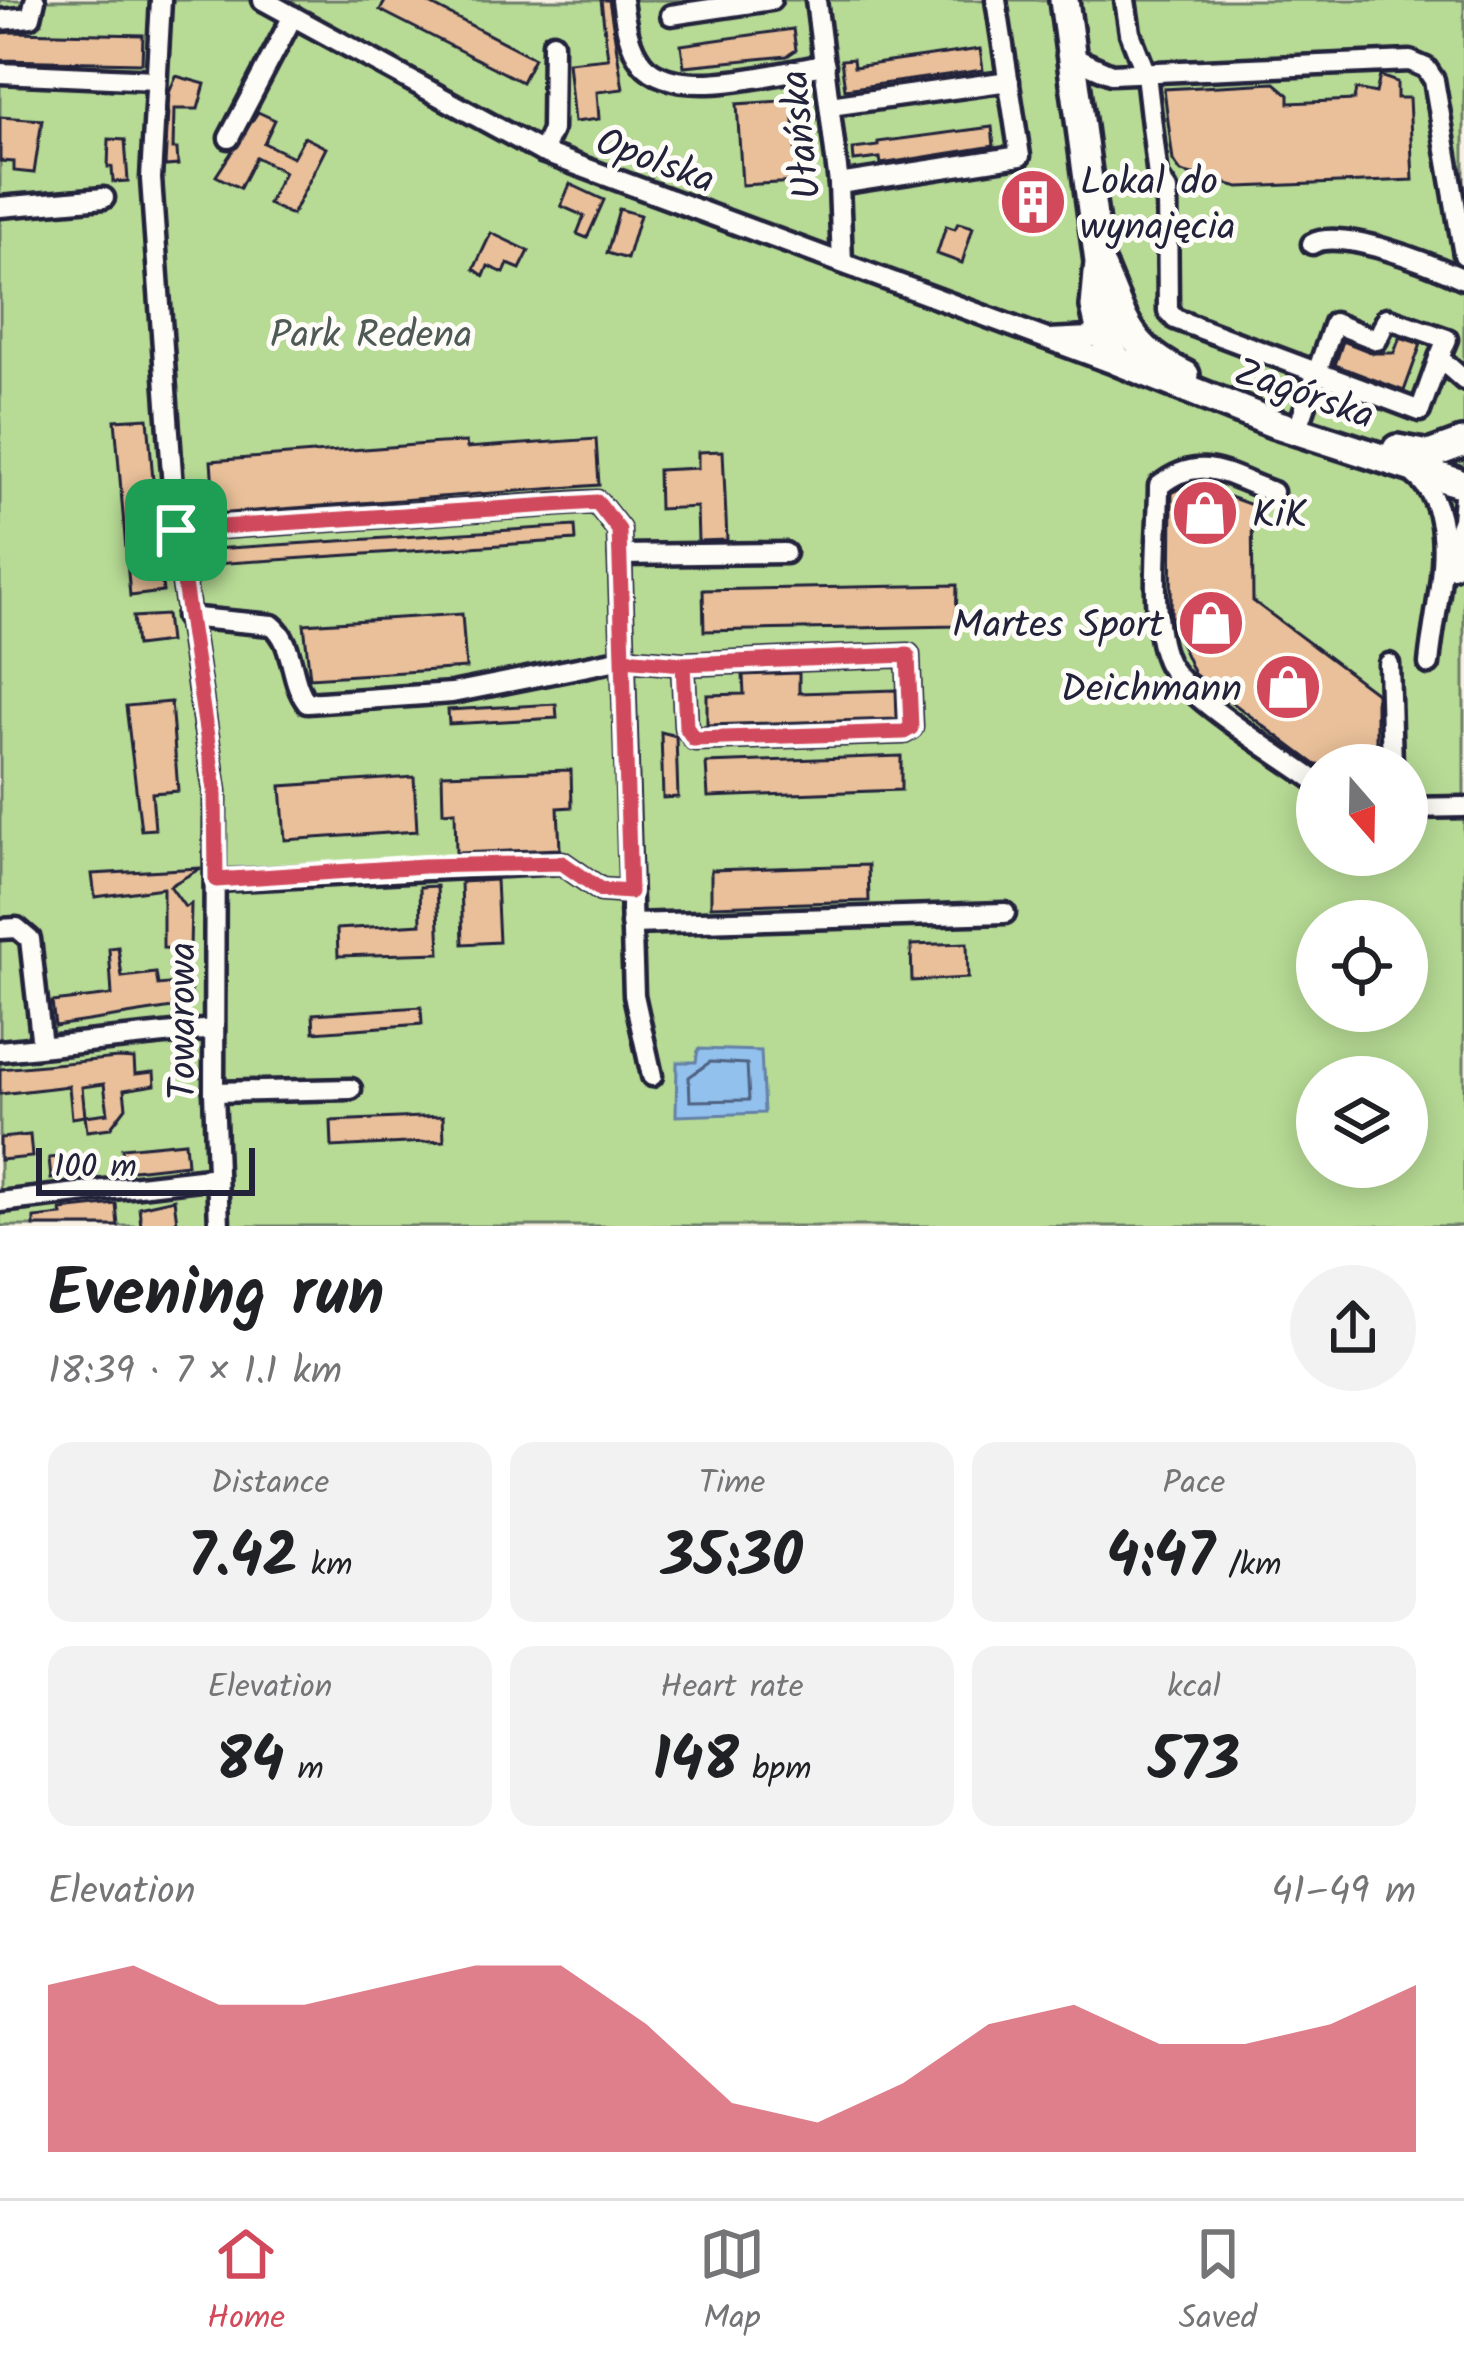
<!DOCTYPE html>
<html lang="en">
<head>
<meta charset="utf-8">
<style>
	:root { --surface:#fff; --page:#f2f2f2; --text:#202124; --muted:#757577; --line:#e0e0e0; --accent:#d1495b }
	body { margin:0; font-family:Kalam,sans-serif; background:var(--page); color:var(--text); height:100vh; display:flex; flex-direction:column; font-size:45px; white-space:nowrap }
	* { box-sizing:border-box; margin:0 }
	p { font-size:39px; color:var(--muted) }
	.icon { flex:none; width:66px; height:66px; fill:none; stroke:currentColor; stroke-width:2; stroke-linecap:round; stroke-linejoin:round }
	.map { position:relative; height:1226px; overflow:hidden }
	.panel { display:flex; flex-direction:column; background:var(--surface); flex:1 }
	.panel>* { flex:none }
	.needle { width:78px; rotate:160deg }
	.controls { position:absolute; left:1296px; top:744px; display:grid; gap:24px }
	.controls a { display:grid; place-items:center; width:132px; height:132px; border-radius:50%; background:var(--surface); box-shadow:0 6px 30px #0003; font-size:60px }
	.scale { position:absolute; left:36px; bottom:30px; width:219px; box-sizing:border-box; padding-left:12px; border:6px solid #22223b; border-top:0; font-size:33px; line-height:42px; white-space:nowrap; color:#22223b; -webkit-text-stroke:9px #fdfcf7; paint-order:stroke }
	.pin { position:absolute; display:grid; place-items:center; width:102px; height:102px; color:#fff; margin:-51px; border-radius:24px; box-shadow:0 6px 18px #0006 }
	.round { display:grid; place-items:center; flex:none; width:126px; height:126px; border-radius:63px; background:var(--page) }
	.head { display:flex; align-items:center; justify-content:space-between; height:204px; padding:0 48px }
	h1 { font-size:66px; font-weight:700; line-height:90px }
	.figures { display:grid; grid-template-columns:repeat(3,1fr); gap:18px; height:204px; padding:12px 48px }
	.figures div { display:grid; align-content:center; border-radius:24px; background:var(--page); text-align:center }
	.figures b { font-size:60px; font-weight:700 }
	.figures small { font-size:33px; font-weight:400 }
	.figures p { font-size:33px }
	.chart { height:336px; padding:24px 48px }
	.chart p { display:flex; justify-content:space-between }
	.chart svg { width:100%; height:216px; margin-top:12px; fill:var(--accent); opacity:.7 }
	.menu { display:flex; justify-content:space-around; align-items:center; height:168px; border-top:3px solid var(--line); background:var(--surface); font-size:33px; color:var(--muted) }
	.menu a { display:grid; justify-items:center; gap:6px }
	.menu .selected { color:var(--accent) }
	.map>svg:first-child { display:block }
</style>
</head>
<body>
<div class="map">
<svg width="1464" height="1226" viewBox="0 0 1464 1226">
	<rect width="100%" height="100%" fill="#f9f0e4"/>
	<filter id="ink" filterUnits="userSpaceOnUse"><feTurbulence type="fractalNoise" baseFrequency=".00833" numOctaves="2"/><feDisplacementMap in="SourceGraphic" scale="24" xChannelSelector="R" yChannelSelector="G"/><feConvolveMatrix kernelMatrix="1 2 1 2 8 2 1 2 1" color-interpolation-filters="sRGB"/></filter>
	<g filter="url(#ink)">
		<path fill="#b7db95" stroke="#6c7e68" stroke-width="3" fill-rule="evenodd" d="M0 0H1464V1226H0ZM1317 765H1407V855H1317ZM1317 921H1407V1011H1317ZM1317 1077H1407V1167H1317Z"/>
		<polygon fill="#92c1ed" stroke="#6581a6" stroke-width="3" points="698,1049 761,1051 764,1113 676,1116 677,1062 696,1062"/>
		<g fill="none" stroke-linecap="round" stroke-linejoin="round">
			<polygon stroke="#4f6282" stroke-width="3" points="710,1062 747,1064 749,1100 690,1101 689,1077"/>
		</g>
		<g fill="#e9c099" stroke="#22223b" stroke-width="3" fill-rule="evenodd">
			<polygon points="386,0 422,0 534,58 522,82 380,10"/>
			<polygon points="601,0 609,0 623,89 597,92 599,119 574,122 568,62 608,58"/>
			<polygon points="793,29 796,50 787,56 684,66 681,45"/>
			<polygon points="14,32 143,35 142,63 0,60 0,33"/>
			<polygon points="980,49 983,70 845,89 841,60 853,59 854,67"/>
			<polygon points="176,76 205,84 198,109 174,109 173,149 177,149 178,165 165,166 169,93"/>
			<polygon points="1380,76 1397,82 1397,98 1409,98 1413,180 1239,187 1181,172 1173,161 1164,89 1275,83 1289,95 1289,103 1354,100 1356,89 1376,93"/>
			<polygon points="793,100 797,182 742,185 737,104"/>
			<polygon points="258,112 275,120 264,143 293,157 304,137 326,148 292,215 268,204 284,172 256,157 240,188 216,176"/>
			<polygon points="0,117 42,120 34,173 14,171 14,162 0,161"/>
			<polygon points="992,127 994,146 881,164 880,158 854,161 853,149 878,146 878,142"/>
			<polygon points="109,139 125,140 128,181 113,182 112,167 108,167"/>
			<polygon points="570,184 604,200 587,238 577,234 584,216 561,206"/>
			<polygon points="619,209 640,215 627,259 607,253"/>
			<polygon points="958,223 973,227 962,263 937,254 946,226 955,229"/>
			<polygon points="491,233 529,251 520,269 508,264 504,273 488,266 484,276 474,269"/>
			<polygon points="1400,337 1421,344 1404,391 1335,365 1343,341 1373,353 1394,353"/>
			<polygon points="148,418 154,493 147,494 158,542 146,543 149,565 160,564 163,592 130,596 115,420"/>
			<polygon points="596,439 599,485 215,514 211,461 440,443 466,442 467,448"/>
			<polygon points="723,451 727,540 698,541 697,507 659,509 658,470 698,468 698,452"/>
			<polygon points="1185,486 1199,486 1252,505 1253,601 1376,693 1376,751 1366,765 1316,765 1194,674 1171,622 1172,493"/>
			<polygon points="575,526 576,540 214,564 213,549"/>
			<polygon points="957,585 956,626 704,631 703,590"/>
			<polygon points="462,614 466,668 310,678 304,624"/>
			<polygon points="166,615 169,642 136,646 133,617"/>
			<polygon points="799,673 799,693 896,690 897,719 707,725 707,695 744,694 743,675"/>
			<polygon points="171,702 178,791 152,793 155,829 141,830 126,706"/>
			<polygon points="556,704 557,718 449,724 448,710"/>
			<polygon points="661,732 676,736 678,797 663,798"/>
			<polygon points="901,756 901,790 708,797 706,763"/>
			<polygon points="571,770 572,807 558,808 560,849 456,853 455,811 443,812 442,774"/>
			<polygon points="414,777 417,831 285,840 281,786"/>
			<polygon points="868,865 869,901 711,906 711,870"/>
			<polygon points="201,868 170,886 185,907 191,904 190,949 163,948 163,888 95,897 92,874"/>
			<polygon points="496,880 499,942 463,944 461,882"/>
			<polygon points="437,886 440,953 338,956 337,929 421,924 420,887"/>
			<polygon points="967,943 968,978 912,981 911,945"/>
			<polygon points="118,947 122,977 156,973 158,985 190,982 192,1005 55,1026 52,1002 112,995 109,948"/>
			<polygon points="421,1007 422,1024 314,1032 313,1014"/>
			<path d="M118 1058 134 1059 135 1074 154 1072 155 1085 124 1090 126 1107 110 1128 87 1131 85 1116 72 1118 69 1086 0 1094V1069ZM104 1084 108 1113 85 1116 82 1087Z"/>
			<polygon points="443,1116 444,1141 332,1147 331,1121"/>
			<polygon points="30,1135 32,1157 0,1160 0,1138"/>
			<polygon points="185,1142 187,1164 124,1171 122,1148"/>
			<polygon points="80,1155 82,1174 51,1179 49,1158"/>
			<polygon points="174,1199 177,1222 141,1226 139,1207"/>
			<polygon points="116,1204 118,1226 34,1226 34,1218 62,1215 61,1210"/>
		</g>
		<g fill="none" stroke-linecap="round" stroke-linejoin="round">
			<defs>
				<g id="minor">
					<polyline points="161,0 151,179 176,530 215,791 214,1092 219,1226"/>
					<polyline points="263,0 542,152 1125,368"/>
					<path d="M622 0C625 22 628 45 642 63 675 103 778 72 825 65"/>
					<polyline points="816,0 839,184 842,263"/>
					<polyline points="1125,0 1130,33 1146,74 1158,177 1167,190 1168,311 1175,319 1420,411 1439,358"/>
					<polyline points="671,15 771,0"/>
					<polyline points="0,20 31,17 35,0"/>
					<polyline points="1072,57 1111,74 1410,61 1426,68 1434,80 1464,255"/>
					<polyline points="0,73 155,80"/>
					<polyline points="830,106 1009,81"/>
					<polyline points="229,138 293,16"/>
					<polyline points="542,152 552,130 553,43"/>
					<polyline points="839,184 1020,156 996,0"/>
					<polyline points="0,207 104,198"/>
					<path d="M1312 244C1341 227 1433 265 1464 279"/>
					<polyline points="1049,339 1111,336"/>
					<polyline points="1301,419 1334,323 1377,340 1387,318 1447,339 1439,358 1464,380"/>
					<path d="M1415 475C1464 515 1434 604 1429 664"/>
					<path d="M1273 492C1227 476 1201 452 1159 486 1159 534 1148 618 1167 661 1183 697 1282 756 1317 782"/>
					<polyline points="176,530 576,503 597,502 619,530 634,995 652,1076"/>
					<polyline points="1451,549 1462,520 1464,496"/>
					<polyline points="620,555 785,553"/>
					<polyline points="1453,568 1464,555"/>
					<path d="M186 617 272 625C295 643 289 680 307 703L452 693 623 659 683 664 908 655 911 727 904 732 695 739 686 727 683 664"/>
					<polyline points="1389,664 1392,765"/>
					<polyline points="1407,808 1464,807"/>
					<polyline points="216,881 562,863 601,890 630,892"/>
					<polyline points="631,924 1005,913"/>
					<polyline points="0,929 17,928 30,939 42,1046"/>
					<polyline points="0,1051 213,1029"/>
					<polyline points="214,1092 351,1089"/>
					<polyline points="0,1202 217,1177"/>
				</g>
				<g id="highway">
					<polyline points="1064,0 1099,262 1095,307 1101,333 1118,361 1273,423 1456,482"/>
					<path d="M1102 269C1124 321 1129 349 1185 375"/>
					<polyline points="1397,449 1429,455 1462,443"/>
				</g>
			</defs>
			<use href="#minor" stroke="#22223b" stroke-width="27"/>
			<use href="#highway" stroke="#22223b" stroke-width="36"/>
			<use href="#minor" stroke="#fdfcf7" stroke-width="18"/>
			<use href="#highway" stroke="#fdfcf7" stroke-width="27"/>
		</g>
	</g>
	<g fill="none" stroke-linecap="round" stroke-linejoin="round" filter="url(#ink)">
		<defs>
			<polyline id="route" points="176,530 215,790 216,880 424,866 562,863 601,890 630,892 623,659 683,664 686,727 694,739 904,732 911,728 908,655 683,664 623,659 619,530 597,502 176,530"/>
		</defs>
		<use href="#route" stroke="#fff" stroke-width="24"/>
		<use href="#route" stroke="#d1495b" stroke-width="15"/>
	</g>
	<defs>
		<symbol id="building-disc" viewBox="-11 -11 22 22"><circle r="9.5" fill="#d1495b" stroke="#fdfcf7"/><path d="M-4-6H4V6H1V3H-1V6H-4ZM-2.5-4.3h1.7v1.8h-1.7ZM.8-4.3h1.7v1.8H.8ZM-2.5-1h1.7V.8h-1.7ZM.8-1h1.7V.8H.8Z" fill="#fff"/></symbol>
		<symbol id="shop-disc" viewBox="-11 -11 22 22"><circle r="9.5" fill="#d1495b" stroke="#fdfcf7"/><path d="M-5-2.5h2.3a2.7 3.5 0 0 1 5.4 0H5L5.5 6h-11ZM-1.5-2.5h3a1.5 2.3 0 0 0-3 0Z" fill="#fff"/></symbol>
	</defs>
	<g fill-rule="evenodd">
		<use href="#building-disc" x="995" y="164" width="76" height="76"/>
		<use href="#shop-disc" x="1167" y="475" width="76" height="76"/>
		<use href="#shop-disc" x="1173" y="585" width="76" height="76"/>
		<use href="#shop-disc" x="1250" y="649" width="76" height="76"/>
	</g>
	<g text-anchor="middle" stroke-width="10" stroke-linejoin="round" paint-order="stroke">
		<g font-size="39" fill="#22223b" stroke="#fdfcf7">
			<text transform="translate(799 135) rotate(-96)" y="14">Ułańska</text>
			<text transform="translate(656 159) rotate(20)" y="14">Opolska</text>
			<text transform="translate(1305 392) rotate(19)" y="14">Zagórska</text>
			<text transform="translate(181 1021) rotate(-90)" y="14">Towarowa</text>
		</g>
		<g font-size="39" fill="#22223b" stroke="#fdfcf7" text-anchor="start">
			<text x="1080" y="194">Lokal do<tspan x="1080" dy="45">wynajęcia</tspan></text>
			<text x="1252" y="527">KiK</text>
			<text x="1164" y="637" text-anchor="end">Martes Sport</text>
			<text x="1242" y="701" text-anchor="end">Deichmann</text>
		</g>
		<g font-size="39" fill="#4f5a56" stroke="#fdfcf7">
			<text x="371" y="347">Park Redena</text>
		</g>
	</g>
</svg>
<div class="controls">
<a><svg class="needle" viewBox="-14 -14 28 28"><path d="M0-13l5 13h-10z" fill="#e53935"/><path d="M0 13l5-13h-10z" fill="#757577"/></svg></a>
<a><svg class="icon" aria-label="locate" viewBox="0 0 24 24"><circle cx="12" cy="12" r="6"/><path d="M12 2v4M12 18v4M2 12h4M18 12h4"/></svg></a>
<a><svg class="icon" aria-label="layers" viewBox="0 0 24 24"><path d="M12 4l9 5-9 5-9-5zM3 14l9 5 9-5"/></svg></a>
</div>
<div class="scale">100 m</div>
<div class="pin" style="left:176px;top:530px;background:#1e9e55"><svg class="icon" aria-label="arrive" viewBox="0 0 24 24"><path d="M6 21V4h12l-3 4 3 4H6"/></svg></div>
</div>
<section class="panel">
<div class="head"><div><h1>Evening run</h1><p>18:39 · 7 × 1.1 km</p></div><a class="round"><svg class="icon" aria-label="share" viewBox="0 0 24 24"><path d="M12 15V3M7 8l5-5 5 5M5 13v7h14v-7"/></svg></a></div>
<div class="figures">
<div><p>Distance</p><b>7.42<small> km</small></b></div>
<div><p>Time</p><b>35:30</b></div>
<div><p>Pace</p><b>4:47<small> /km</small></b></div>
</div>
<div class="figures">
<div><p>Elevation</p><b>84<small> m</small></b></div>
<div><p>Heart rate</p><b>148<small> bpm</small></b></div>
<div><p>kcal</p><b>573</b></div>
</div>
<div class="chart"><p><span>Elevation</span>41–49 m</p>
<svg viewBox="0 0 160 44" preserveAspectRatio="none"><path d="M0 44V10L10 6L20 14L30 14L40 10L50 6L60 6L70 18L80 34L90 38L100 30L110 18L120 14L130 22L140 22L150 18L160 10V44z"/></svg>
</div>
</section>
<nav class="menu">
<a class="selected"><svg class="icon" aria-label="home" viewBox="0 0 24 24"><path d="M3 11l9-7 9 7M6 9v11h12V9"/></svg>Home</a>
<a><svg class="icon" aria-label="map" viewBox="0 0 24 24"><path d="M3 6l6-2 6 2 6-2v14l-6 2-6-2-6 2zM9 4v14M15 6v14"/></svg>Map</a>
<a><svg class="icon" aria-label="saved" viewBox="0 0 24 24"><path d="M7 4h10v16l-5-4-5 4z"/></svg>Saved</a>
</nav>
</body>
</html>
